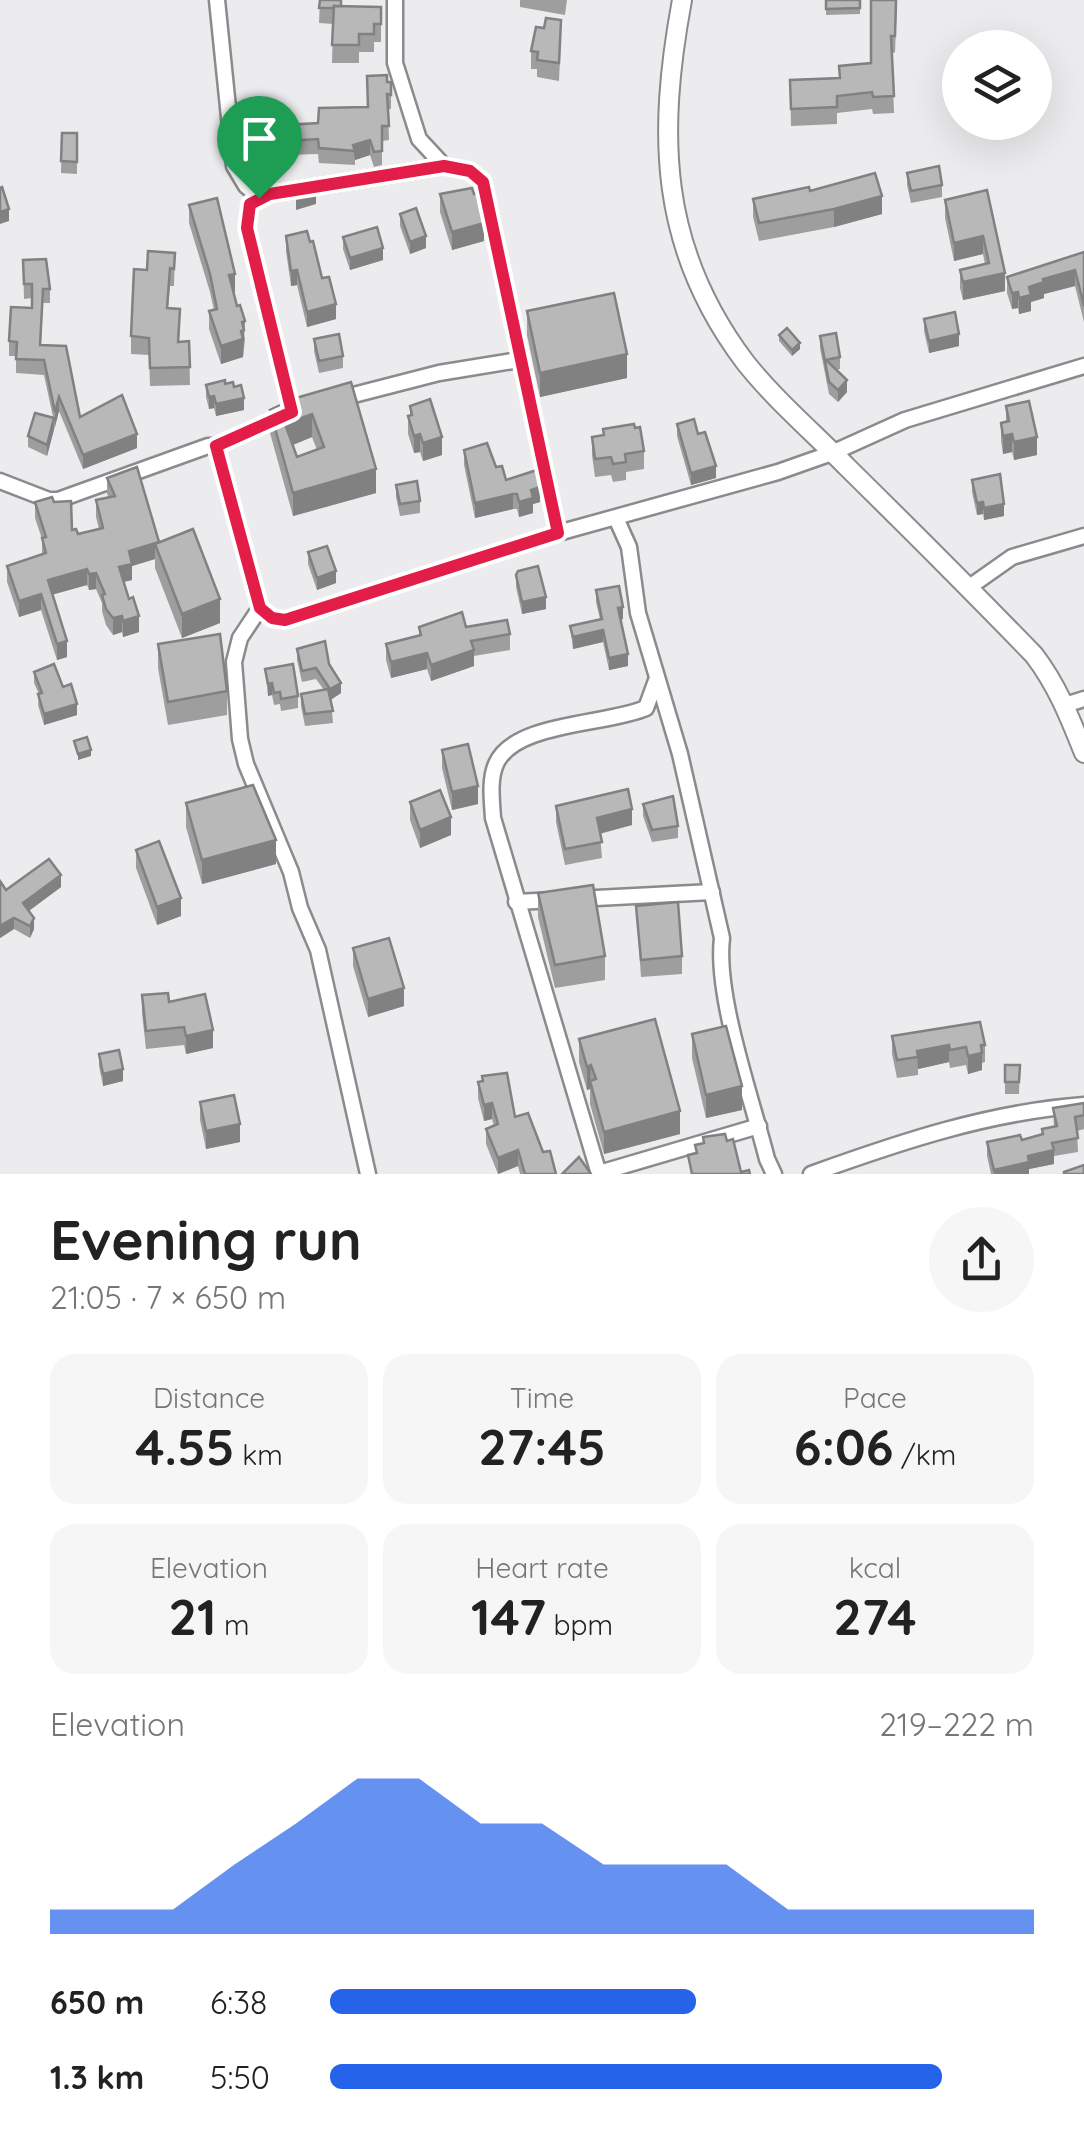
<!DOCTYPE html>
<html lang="en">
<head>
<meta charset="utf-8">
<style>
	:root { --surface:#fff; --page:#f6f6f6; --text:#222; --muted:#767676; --accent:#2563eb }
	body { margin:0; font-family:Quicksand,sans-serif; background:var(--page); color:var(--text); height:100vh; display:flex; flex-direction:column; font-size:38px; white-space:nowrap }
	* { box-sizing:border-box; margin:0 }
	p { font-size:32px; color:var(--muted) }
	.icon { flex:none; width:55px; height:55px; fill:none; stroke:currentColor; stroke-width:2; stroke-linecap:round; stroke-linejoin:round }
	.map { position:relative; height:1174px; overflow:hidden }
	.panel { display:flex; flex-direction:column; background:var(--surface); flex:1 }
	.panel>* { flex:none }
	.buttons { position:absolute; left:942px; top:30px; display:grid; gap:20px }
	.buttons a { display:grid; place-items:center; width:110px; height:110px; border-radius:50%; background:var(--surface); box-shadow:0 10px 40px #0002; font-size:50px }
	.pin { position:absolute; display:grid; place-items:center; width:85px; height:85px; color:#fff; margin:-102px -42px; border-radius:50% 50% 50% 0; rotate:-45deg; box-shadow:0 0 10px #0007 }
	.pin .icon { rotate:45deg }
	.round { display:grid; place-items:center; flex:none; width:105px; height:105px; border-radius:52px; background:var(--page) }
	.headline { display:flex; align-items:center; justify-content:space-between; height:170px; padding:0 50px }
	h1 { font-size:55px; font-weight:700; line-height:75px }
	.figures { display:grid; grid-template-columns:repeat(3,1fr); gap:15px; height:170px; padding:10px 50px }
	.figures div { display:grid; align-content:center; border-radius:25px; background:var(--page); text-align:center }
	.figures b { font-size:50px; font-weight:700 }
	.figures small { font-size:28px; font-weight:400 }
	.figures p { font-size:28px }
	.chart { height:280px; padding:20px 50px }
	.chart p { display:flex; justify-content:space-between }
	.chart svg { width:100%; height:180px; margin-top:10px; fill:var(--accent); opacity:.7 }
	ul { padding:0 50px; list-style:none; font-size:32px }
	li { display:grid; grid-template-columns:160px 120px 1fr; align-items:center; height:75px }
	li i { height:25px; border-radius:12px; background:var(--accent) }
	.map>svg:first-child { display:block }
</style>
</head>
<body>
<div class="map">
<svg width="1084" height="1174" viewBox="0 0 1084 1174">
	<rect width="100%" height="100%" fill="#ececee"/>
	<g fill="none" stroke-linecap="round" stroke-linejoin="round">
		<defs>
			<g id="minor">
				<polyline points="217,0 234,166 246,186 259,197"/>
				<polyline points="395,0 395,63 419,139 444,166"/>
				<polyline points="338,399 439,373 519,360"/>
				<polyline points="292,412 247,228 250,204 270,194 444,166 470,171 483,182 558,533"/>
				<polyline points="216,446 284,416"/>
				<polyline points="0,481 49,500 58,500 208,446 216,446 260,608 272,618 285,620 558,533 778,472 832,453 905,420 1084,366"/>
				<path d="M616 518 629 547 638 613 680 754 722 938C715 996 752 1099 767 1159L774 1174"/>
				<polyline points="968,588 1012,557 1084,536"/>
				<polyline points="260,608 240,638 234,662 240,739 246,764 291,872 300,908 318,950 368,1174"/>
				<polyline points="1065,705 1084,699"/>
				<polyline points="577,899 712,892"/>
				<polyline points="516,902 556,900"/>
				<polyline points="599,1173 759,1126"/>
				<path d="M599 1174 493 818C492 801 489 780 496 764 514 722 607 725 646 708L657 678"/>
				<path d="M811 1174C900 1142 989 1112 1084 1105"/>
			</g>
			<path id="tertiary" d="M682 0C657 135 659 248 745 362 775 400 813 432 846 466 909 528 972 591 1034 655 1057 685 1070 718 1084 753"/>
		</defs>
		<use href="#minor" stroke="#8a8b8c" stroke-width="19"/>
		<use href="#tertiary" stroke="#8a8b8c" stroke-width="22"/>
		<use href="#minor" stroke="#fff" stroke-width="14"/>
		<use href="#tertiary" stroke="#fff" stroke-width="18"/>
	</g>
	<g fill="#9f9e9e" fill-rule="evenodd">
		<polygon points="320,0 342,7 381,7 381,42 374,42 374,52 359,52 359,63 332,63 333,24 319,23"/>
		<polygon points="520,0 567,0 565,15 520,7"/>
		<polygon points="826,0 860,0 860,14 826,15"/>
		<polygon points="897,0 895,53 892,52 894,113 873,114 872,109 837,113 837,124 791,126 790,80 839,78 839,66 871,63"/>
		<polygon points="544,28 561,38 559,81 537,77 537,69 531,69 531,51"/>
		<polygon points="387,82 391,82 391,109 388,109 389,140 382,141 382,165 374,167 370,155 355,160 355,165 319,163 318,154 286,155 286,125 318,123 367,107"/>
		<polygon points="62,133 77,133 77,174 61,173"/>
		<polygon points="907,173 942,185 942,197 911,203 907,185"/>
		<polygon points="987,190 1005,291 963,300 960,288 960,270 985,264 983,254 954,261 945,218 945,200"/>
		<polygon points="810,191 882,214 834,227 759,241 753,217 753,199"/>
		<polygon points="440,194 484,241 452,250 440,212"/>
		<polygon points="189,205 235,292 234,292 245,339 243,357 221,364 209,329 209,311 214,310 210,292 189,223"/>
		<polygon points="400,214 426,248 410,254 400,226"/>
		<polygon points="286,236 322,278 336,319 307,327 297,285 291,286 286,251"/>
		<polygon points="343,237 383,260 350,270 343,249"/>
		<polygon points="1084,252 1084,322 1075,286 1044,294 1044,298 1031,302 1031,311 1019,314 1018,308 1012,309 1007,293 1007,277"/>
		<polygon points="175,253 174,286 170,286 168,309 180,327 179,342 189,341 190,385 150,386 149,355 131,354 131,336 147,270"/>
		<polygon points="23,260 50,289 50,303 43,303 41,345 80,417 137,448 83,469 59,411 47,456 28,447 28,436 53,417 44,375 16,373 16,356 9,356 9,341 32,308 32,298 24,299"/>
		<polygon points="527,311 627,378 540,397 527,335"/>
		<polygon points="924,319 959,346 929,353 924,331"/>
		<polygon points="779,335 800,349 792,356 779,341"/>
		<polygon points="820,336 840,357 840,369 836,370 847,392 838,402 829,394 820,348"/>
		<polygon points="314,339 343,356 343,368 319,373 314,351"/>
		<path d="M351 382 376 493 293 516 270 433V410ZM312 437 317 450 297 457 293 445Z"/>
		<polygon points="225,384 244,410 216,416 214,408 209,409 206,397 206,385"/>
		<polygon points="410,406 442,455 423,461 420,452 414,453 408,434 408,416 410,415"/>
		<polygon points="1006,406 1037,455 1014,460 1012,452 1003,454 1001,441 1001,423 1006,422"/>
		<polygon points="677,424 698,434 716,478 691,485 677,436"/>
		<polygon points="603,429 644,451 644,469 626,472 626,480 613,482 611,475 595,477 592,455 592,437 603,435"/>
		<polygon points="464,450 496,467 506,480 540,502 533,504 533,513 519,517 517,509 513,509 475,518 464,465"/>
		<polygon points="107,478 220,623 182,638 155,568 155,559 132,566 132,580 124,582 139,632 123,637 122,632 113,635 106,625 102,611 102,603 96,589 89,590 87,585 52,594 67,657 57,660 41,610 19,617 7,582 7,566 42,555 42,539 35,518 35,502 54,502 72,530 78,534 99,529 96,517 96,500 109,497 107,494"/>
		<polygon points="972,480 1004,516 984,520 983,514 977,515 972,492"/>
		<polygon points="396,485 420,501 420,513 400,516 396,497"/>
		<polygon points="308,552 336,583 317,590 308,564"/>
		<polygon points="516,575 546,609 522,614 516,587"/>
		<polygon points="596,590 623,619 620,620 628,666 609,670 603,642 573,649 570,626 600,619 596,602"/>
		<polygon points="419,627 466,627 510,634 510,650 474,656 474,666 431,681 427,669 391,678 386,660 386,644 419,636"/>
		<polygon points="158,644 227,691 227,715 168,725 158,668"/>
		<polygon points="297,649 329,664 341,693 331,700 333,723 305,726 301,706 301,694 324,690 316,679 302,682 297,660"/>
		<polygon points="265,669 298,696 298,708 281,711 280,704 274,705 272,695 268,696"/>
		<polygon points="34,672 63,687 77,715 44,725 38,705 39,694 34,683"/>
		<polygon points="442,750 478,804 452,810 442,768"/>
		<polygon points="410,802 451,835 420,848 410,820"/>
		<polygon points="186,803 276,864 202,884 186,827"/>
		<polygon points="643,804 678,826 678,838 652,842 643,816"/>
		<polygon points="556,806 632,825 600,834 602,858 565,865 556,822"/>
		<polygon points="136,850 181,916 157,925 136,868"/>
		<polygon points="0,881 6,890 61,887 29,911 34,929 30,938 14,929 0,938"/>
		<polygon points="538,893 605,956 605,980 555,988 538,917"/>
		<polygon points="636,906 682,956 682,974 641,977"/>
		<polygon points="353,948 404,1006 368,1017 353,966"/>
		<polygon points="142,995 169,1002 213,1048 186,1054 184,1045 146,1049 142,1013"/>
		<polygon points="692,1034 742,1110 706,1118 692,1058"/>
		<polygon points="892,1036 985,1045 985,1062 982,1063 982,1070 968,1074 966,1065 950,1068 949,1062 918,1069 918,1075 897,1078 892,1054"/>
		<polygon points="579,1039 680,1134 604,1154 590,1104 590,1089 587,1090 579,1062"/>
		<polygon points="99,1054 123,1081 103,1086 99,1066"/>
		<polygon points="1005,1065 1020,1065 1019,1094 1005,1094"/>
		<polygon points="482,1076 543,1152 556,1174 520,1174 518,1166 498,1174 486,1144 486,1129 494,1126 492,1119 484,1121 478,1098 478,1082 482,1081"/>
		<polygon points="200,1102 240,1142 206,1149 200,1120"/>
		<polygon points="1084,1103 1084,1129 1077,1131 1078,1152 1054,1156 1054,1164 1029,1169 1029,1174 991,1174 987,1156 987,1142 1022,1140 1042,1135 1042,1129 1054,1127 1053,1108"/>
	</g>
	<g fill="#828181">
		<polygon points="370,140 370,155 355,160 353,145"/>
		<polygon points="316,192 316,204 296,210 296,198"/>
		<polygon points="882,196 882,214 834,227 834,209"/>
		<polygon points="9,209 9,221 0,224 0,212"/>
		<polygon points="484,223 484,241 452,250 452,232"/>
		<polygon points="426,236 426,248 410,254 410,242"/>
		<polygon points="983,236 983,254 954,261 954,243"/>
		<polygon points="383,248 383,260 350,270 350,258"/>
		<polygon points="297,270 297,285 291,286 291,271"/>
		<polygon points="1075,270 1075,286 1044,294 1044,298 1031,302 1031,311 1019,314 1019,298 1029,287 1043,279"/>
		<polygon points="1005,273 1005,291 963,300 963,282"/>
		<polygon points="235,274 235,292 229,293 229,275"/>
		<polygon points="1018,292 1018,308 1012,309 1012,293"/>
		<polygon points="336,304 336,319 307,327 307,312"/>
		<polygon points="245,321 243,357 221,364 221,346 242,322"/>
		<polygon points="959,334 959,346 929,353 929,341"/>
		<polygon points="800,343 800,349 792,356 792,350"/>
		<polygon points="627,354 627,378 540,397 540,373"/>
		<polygon points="847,380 847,392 838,402 838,390"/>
		<polygon points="214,396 214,408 209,409 209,397"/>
		<polygon points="59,397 59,411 55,427 55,412"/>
		<polygon points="244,398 244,410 216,416 216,404"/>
		<polygon points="312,414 312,437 285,448 285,424"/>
		<polygon points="54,418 54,429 47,456 47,445"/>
		<polygon points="137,434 137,448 83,469 83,455"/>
		<polygon points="420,434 420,452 414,453 414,436"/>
		<polygon points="1012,434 1012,452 1003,454 1003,436"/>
		<polygon points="442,437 442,455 423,461 423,443"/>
		<polygon points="1037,437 1037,455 1014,460 1014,442"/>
		<polygon points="716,466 716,478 691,485 691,473"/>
		<polygon points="376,469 376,493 293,516 293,493"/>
		<polygon points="540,487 540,502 533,504 533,513 519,517 519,502 531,490"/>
		<polygon points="513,494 513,509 475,518 475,503"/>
		<polygon points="983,502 983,514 977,515 977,503"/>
		<polygon points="1004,504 1004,516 984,520 984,508"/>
		<polygon points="155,544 155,559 132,566 132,580 119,583 119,567 129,551"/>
		<polygon points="87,569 87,585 48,596 48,580"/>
		<polygon points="336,571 336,583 317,590 317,578"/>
		<polygon points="96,573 96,589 89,590 89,574"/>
		<polygon points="41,594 41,610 19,617 19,601"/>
		<polygon points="546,597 546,609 522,614 522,602"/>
		<polygon points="220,599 220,623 182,638 182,614"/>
		<polygon points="623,607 623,619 618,620 618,608"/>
		<polygon points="122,616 122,632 113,635 113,618"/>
		<polygon points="139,616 139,632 123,637 123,621"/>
		<polygon points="603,630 603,642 573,649 573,637"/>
		<polygon points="67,641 67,657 57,660 57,644"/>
		<polygon points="474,650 474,666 431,681 431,665"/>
		<polygon points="427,653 427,669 391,678 391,662"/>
		<polygon points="628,654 628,666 609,670 609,658"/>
		<polygon points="272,683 272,695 268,696 268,684"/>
		<polygon points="341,683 341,693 330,700 330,689"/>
		<polygon points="77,704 77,715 44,725 44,714"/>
		<polygon points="91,750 91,756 78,760 78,754"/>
		<polygon points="478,786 478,804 452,810 452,792"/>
		<polygon points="632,809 632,825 597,834 597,818"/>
		<polygon points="451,817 451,835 420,848 420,830"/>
		<polygon points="276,840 276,864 202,884 202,860"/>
		<polygon points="61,875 61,887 23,915 23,903"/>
		<polygon points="181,898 181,916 157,925 157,907"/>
		<polygon points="14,918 14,929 0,938 0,926"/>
		<polygon points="34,918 34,929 30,938 30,926"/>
		<polygon points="404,988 404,1006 368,1017 368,999"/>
		<polygon points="213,1030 213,1048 186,1054 186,1036"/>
		<polygon points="949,1045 949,1062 918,1069 917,1051"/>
		<polygon points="982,1053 982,1070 968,1074 968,1056"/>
		<polygon points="591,1065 590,1089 587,1090 587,1067"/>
		<polygon points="123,1069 123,1081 103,1086 103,1074"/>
		<polygon points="742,1086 742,1110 706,1118 706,1095"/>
		<polygon points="492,1103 492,1119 484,1121 484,1105"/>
		<polygon points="680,1111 680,1134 604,1154 604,1132"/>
		<polygon points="240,1124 240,1142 206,1149 206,1131"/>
		<polygon points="518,1150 518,1166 498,1174 498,1158"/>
		<polygon points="1054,1150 1054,1164 1029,1169 1029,1174 994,1174 994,1170 1028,1156"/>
	</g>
	<g fill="#b9b8b8" stroke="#828181" stroke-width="2.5" fill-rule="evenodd">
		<polygon points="320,0 341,0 341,7 334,6 334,8 319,8"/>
		<polygon points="826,0 860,0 860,8 826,9"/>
		<polygon points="871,0 896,0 895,36 891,36 894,96 873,97 872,92 837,96 837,107 791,109 790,80 840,78 839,66 871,63"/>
		<polygon points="334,6 381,7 381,24 374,24 374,34 359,34 359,45 332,45"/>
		<polygon points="546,18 561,20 559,63 537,60 538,52 531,51 536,27 544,28"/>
		<polygon points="387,75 387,82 391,82 391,95 387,94 389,126 382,126 382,151 374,152 370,140 353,145 355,151 319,148 318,139 286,141 286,125 318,123 319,108 368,107 367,76"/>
		<polygon points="62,133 77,133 77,162 61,161"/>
		<polygon points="939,166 942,185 911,191 907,173"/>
		<polygon points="875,173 882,196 834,209 759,223 753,199 809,187 810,191"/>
		<polygon points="315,186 316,192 296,198 293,189"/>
		<polygon points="2,187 9,209 0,212 0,188"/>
		<polygon points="472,188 474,194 478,193 484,223 452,232 440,194"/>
		<polygon points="987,190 1005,273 963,282 960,270 989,263 983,236 954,243 945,200"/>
		<polygon points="217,198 235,274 229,275 237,306 240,305 245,321 242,322 244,330 241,331 243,339 221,346 209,311 217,309 210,274 189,205"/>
		<polygon points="416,208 426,236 410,242 400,214"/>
		<polygon points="377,227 383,248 350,258 343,237"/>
		<polygon points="307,231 310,242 313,241 322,278 329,277 336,304 307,312 297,270 291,271 286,236"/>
		<polygon points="148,251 175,253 174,269 170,268 167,308 180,309 178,342 189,341 190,367 150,368 149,338 131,336 134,269 147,270"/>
		<polygon points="1084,252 1084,306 1075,270 1043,279 1044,282 1029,287 1031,295 1019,298 1018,292 1012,293 1007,277"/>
		<polygon points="46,259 50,289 43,289 40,345 66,346 80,417 122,395 137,434 83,455 59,397 55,412 44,360 16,359 17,342 9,341 11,307 32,308 32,284 24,284 23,260"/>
		<polygon points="614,293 627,354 540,373 527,311"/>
		<polygon points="955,312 959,334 929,341 924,319"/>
		<polygon points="787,328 800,343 792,350 779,335"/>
		<polygon points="836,333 840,357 826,360 847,380 838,390 829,382 820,336"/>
		<polygon points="339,334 343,356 319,361 314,339"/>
		<polygon points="225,380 225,384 233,382 234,387 241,385 244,398 216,404 214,396 209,397 206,385"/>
		<path d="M351 382 376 469 293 493 270 410 296 398ZM312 414 324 447 297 457 285 424Z"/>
		<polygon points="430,399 442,437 423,443 420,434 414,436 408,416 412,415 410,406"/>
		<polygon points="1029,401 1037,437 1014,442 1012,434 1003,436 1001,423 1009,421 1006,406"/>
		<polygon points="35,413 54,418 47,445 28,436"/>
		<polygon points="694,419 698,434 705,432 716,466 691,473 677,424"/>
		<polygon points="634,424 635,428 640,427 644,451 625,454 626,462 613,464 611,457 595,459 592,437 604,435 603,429"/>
		<polygon points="487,443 496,467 502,466 506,480 537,470 540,487 531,490 533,498 519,502 517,494 513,494 475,503 464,450"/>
		<polygon points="137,467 159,542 129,551 132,564 119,567 129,599 133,597 139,616 123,621 122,616 113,618 106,609 102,595 105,594 96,573 89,574 87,569 48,580 67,641 57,644 41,594 19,601 7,566 46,553 42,538 46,537 35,502 52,497 54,502 71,501 72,530 76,529 78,534 103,528 96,500 115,496 107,478"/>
		<polygon points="1000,474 1004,504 984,508 983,502 977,503 972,480"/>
		<polygon points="417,481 420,501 400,504 396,485"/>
		<polygon points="193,529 220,599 182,614 155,544"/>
		<polygon points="327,546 336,571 317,578 308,552"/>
		<polygon points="538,566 546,597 522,602 516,575 518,571"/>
		<polygon points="619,586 623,607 618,608 628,654 609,658 603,630 573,637 570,626 602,619 596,590"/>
		<polygon points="462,612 466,627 507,620 510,634 471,641 474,650 431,665 427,653 391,662 386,644 421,635 419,627"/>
		<polygon points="220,634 227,691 168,702 158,644"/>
		<polygon points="325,641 329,664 341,683 330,689 316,668 302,671 297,649"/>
		<polygon points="54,664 63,687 71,684 77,704 44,714 38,694 42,693 34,672"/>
		<polygon points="293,664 298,696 281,699 280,692 274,693 272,683 268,684 265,669"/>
		<polygon points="328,689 333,711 305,714 301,694"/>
		<polygon points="87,737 91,750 78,754 74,741"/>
		<polygon points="468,744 478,786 452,792 442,750"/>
		<polygon points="253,785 276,840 202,860 186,803"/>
		<polygon points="628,789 632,809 597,818 602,842 565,849 556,806"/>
		<polygon points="440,790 451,817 420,830 410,802"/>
		<polygon points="673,796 678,826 652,830 643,804"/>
		<polygon points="159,841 181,898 157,907 136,850"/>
		<polygon points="49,859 61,875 23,903 34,918 30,926 14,918 0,926 0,881 6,890"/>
		<polygon points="593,885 605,956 555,965 538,893"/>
		<polygon points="678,902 682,956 641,960 636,906"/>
		<polygon points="389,938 404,988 368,999 353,948"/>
		<polygon points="168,993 169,1002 205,994 213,1030 186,1036 184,1027 146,1031 142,995"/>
		<polygon points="655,1019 680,1111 604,1132 590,1081 596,1079 591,1065 587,1067 579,1039"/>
		<polygon points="980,1022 985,1045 981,1045 982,1053 968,1056 966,1047 950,1050 949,1045 917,1051 918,1057 897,1060 892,1036"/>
		<polygon points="726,1026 742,1086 706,1095 692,1034"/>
		<polygon points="119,1050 123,1069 103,1074 99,1054"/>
		<polygon points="1005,1065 1020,1065 1019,1082 1005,1082"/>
		<polygon points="507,1073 515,1117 528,1113 543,1152 550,1151 556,1174 525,1174 518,1150 498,1158 486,1129 498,1124 492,1103 484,1105 478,1082 483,1081 482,1076"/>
		<polygon points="234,1095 240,1124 206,1131 200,1102"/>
		<polygon points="1084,1103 1084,1115 1075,1117 1078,1138 1052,1143 1054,1150 1028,1156 1029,1162 994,1170 987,1142 1020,1135 1022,1140 1043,1134 1042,1129 1057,1126 1053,1108"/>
		<polygon points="725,1134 727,1141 733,1139 741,1172 749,1170 750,1174 692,1174 688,1155 697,1153 695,1145 704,1143 703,1137"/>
		<polygon points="579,1157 591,1174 562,1174"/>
		<polygon points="1084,1165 1084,1174 1064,1174 1064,1172"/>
	</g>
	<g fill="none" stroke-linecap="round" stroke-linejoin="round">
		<defs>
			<polygon id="route" points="444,166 470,171 483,182 558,533 285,620 272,618 260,608 216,446 292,412 247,228 250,204 270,194"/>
		</defs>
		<use href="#route" stroke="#fff" stroke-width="20"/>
		<use href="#route" stroke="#e11d48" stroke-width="12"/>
	</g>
</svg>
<div class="buttons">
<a><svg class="icon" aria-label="layers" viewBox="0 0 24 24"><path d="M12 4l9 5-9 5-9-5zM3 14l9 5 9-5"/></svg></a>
</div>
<div class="pin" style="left:259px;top:198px;background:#1e9e55"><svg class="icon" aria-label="arrive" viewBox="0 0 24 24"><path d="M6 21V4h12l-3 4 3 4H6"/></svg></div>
</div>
<section class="panel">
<div class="headline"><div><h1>Evening run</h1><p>21:05 · 7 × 650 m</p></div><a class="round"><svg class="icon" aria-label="share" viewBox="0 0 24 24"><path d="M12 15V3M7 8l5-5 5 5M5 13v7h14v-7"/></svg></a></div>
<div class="figures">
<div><p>Distance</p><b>4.55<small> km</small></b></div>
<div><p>Time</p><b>27:45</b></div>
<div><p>Pace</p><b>6:06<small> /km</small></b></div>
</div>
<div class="figures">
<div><p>Elevation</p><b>21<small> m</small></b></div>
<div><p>Heart rate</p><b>147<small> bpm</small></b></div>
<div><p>kcal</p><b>274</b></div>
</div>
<div class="chart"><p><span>Elevation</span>219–222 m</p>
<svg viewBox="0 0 160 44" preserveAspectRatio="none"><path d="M0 44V38L10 38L20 38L30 27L40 17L50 6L60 6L70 17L80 17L90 27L100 27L110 27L120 38L130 38L140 38L150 38L160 38V44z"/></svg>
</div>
<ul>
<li><b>650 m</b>6:38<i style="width:52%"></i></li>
<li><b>1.3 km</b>5:50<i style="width:87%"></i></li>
</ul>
</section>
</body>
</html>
